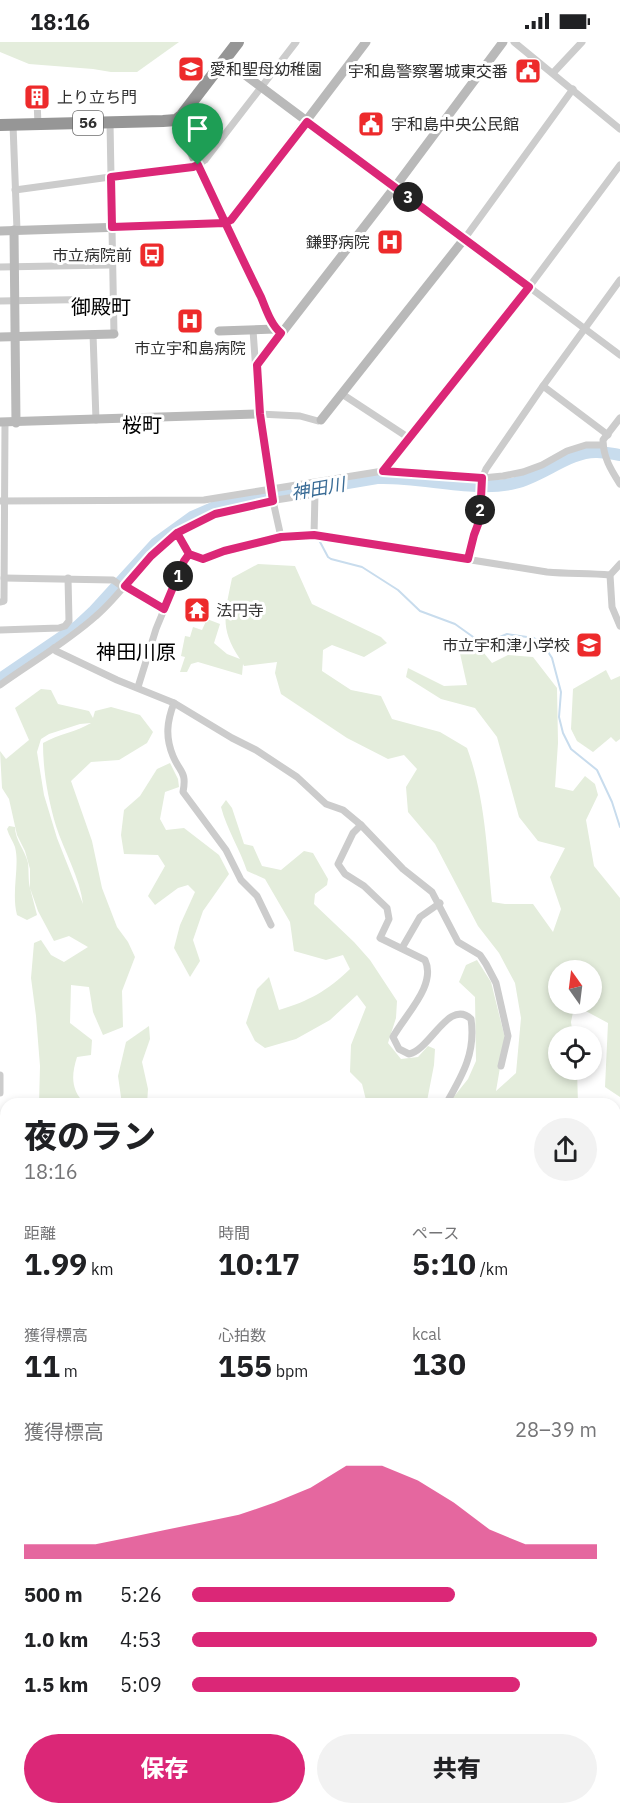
<!DOCTYPE html>
<html lang="ja">
<head>
<meta charset="utf-8">
<style>
	:root { --surface:#fff; --page:#f2f2f2; --text:#202124; --muted:#757577; --accent:#db2777 }
	body { margin:0; font-family:"IBM Plex Sans","Noto Sans JP",sans-serif; background:var(--page); color:var(--text); height:100vh; display:flex; flex-direction:column; font-size:22px; white-space:nowrap }
	* { box-sizing:border-box; margin:0 }
	p { font-size:20px; color:var(--muted) }
	.icon { flex:none; width:33px; height:33px; fill:none; stroke:currentColor; stroke-width:2; stroke-linecap:round; stroke-linejoin:round }
	.map { position:relative; flex:1; overflow:hidden }
	.sheet { position:absolute; left:0px; top:1056px; width:621px; height:717px; display:flex; flex-direction:column; background:var(--surface); border-radius:18px 18px 0 0; box-shadow:0 3px 9px #0003 }
	.sheet>* { flex:none }
	.needle { width:39px; rotate:346deg }
	.tools { position:absolute; left:548px; top:918px; display:grid; gap:12px }
	.tools a { display:grid; place-items:center; width:54px; height:54px; border-radius:50%; background:var(--surface); box-shadow:0 3px 9px #0003; font-size:30px }
	.pin { position:absolute; display:grid; place-items:center; width:51px; height:51px; color:#fff; margin:-62px -26px; border-radius:50% 50% 50% 0; rotate:-45deg; box-shadow:0 0 6px #0007 }
	.pin .icon { rotate:45deg }
	.km { position:absolute; width:30px; height:30px; margin:-15px; border-radius:50%; background:#222; color:#fff; font-size:16px; line-height:30px; text-align:center }
	.round { display:grid; place-items:center; flex:none; width:63px; height:63px; border-radius:32px; background:var(--page) }
	.headline { display:flex; align-items:center; justify-content:space-between; height:102px; padding:0 24px }
	h1 { font-size:33px; font-weight:800; line-height:45px }
	.metrics { display:grid; grid-template-columns:repeat(3,1fr); gap:9px; height:102px; padding:6px 24px }
	.metrics div { display:grid; align-content:center }
	.metrics b { font-size:30px; font-weight:800 }
	.metrics small { font-size:16px; font-weight:400 }
	.metrics p { font-size:16px }
	.chart { height:168px; padding:12px 24px }
	.chart p { display:flex; justify-content:space-between }
	.chart svg { width:100%; height:108px; margin-top:6px; fill:var(--accent); opacity:.7 }
	.cta { display:flex; gap:12px; margin-top:auto; padding:12px 24px }
	.cta a { flex:1; height:69px; border-radius:36px; background:var(--accent); color:#fff; font-size:24px; font-weight:800; line-height:69px; text-align:center }
	.cta a+a { background:var(--page); color:var(--text) }
	ul { padding:0 24px; list-style:none; font-size:20px }
	li { display:grid; grid-template-columns:96px 72px 1fr; align-items:center; height:45px }
	li i { height:15px; border-radius:8px; background:var(--accent) }
	.status { display:flex; justify-content:space-between; align-items:center; height:42px; padding:0 30px; background:var(--surface); direction:ltr }
	.status svg { height:16px; fill:currentColor }
	.map>svg:first-child { display:block }
</style>
</head>
<body>
<div class="status"><b>18:16</b><svg viewBox="0 0 49 12"><path d="M0 12V9h3v3zM5 12V6h3v6zM10 12V3h3v9zM15 12V0h3v12zM26 1h20v11H26zM47 4h2v5h-2z"/></svg></div>
<div class="map">
<svg width="620" height="1773" viewBox="0 0 620 1773">
	<rect width="100%" height="100%" fill="#fff"/>
	<g fill="#e4eddc" fill-rule="evenodd">
		<polygon points="0,0 179,0 137,30 111,30 93,27 29,22 0,10"/>
		<path d="M258 522 295 524 312 562 381 595 387 601 364 615 332 603 323 608 322 629 351 648 381 654 392 677 440 690 467 706C485 754 487 809 492 860L505 862H533L553 890 561 867 550 835 565 806 538 799 519 775 497 695 475 666 441 657 406 635 408 626 444 644 467 643 459 607 475 600 492 621 508 613 533 615 557 646 558 701 555 745 573 749 585 734 595 742 598 753 586 778 594 824 620 856V1055L605 1045 608 981 582 967 573 970 571 980 573 994H558V1028H577L578 1062H448L468 1037 476 1019 475 955 459 940 466 923 477 918 491 940 505 996 496 1049 516 1031 521 976 515 941 499 911 478 884 435 802 408 770 406 745 417 727 404 713 388 717 347 696 281 652 275 631 277 620 244 624 243 622 242 633 198 620 191 622 187 630H180L185 615 181 614 185 594 190 595 193 585 202 588 207 577 220 582 214 601 227 612 240 617C219 586 225 571 232 536ZM558 928H591V962H558Z"/>
		<polygon points="606,628 611,638 620,634 620,697 616,700 611,695 593,710 577,699 571,687 573,647"/>
		<path d="M41 647 51 648 58 662 89 669 93 676 95 669 111 665 140 673 153 690 147 701 119 718 91 720 71 739 92 799 102 846 117 885 128 900 135 915 122 949 123 985 103 993 93 970 89 945 71 943 70 981 92 998 91 1013 77 1015C71 1034 71 1048 85 1062H39L40 1024 36 974 31 936 34 901 41 898 51 913 64 920 88 905 69 894 54 899 38 869 30 846 37 873 27 878 17 873C11 850 20 824 15 805 13 799 9 794 7 787L9 784 15 785C15 798 25 808 28 821 29 830 28 838 30 846V827L25 809 17 793 9 757 2 746 0 709 6 717 29 698 15 666ZM91 681C76 690 59 692 43 701 43 729 48 757 56 784 64 809 80 836 83 862L57 796 44 753 37 710 41 697 49 692 80 682Z"/>
		<polygon points="170,721 178,737 179,745 165,750 160,777 166,788 184,786 219,813 229,832 203,869 193,898 200,919 190,935 174,906 180,883 195,850 188,843 178,846 155,863 148,854 165,824 158,813 124,812 121,793 124,768 140,754 157,727"/>
		<path d="M226 758 232 766 244 802 253 804 262 824 281 828 304 809 313 811 328 837 327 843 315 852 314 862 354 900 370 918 397 959 396 976 388 1001 401 1017 418 1015 428 1004 435 1007 434 1023 427 1059 423 1062H367L362 1042 350 1030 351 1003 366 965 357 953 330 978 296 997 265 1006 255 999 246 981 257 947 269 935 279 968C309 959 327 949 350 927L343 913 326 918 294 909 290 880 265 837 247 829C240 807 227 788 221 765Z"/>
		<polygon points="149,984 150,997 142,1020 148,1047 147,1062 122,1062 118,1034 126,1000"/>
		<polygon points="620,1096 620,1243 615,1238 615,1099"/>
		<polygon points="0,1265 6,1269 6,1307 0,1308"/>
		<polygon points="615,1322 620,1323 620,1699 615,1697"/>
		<polygon points="4,1372 6,1372 6,1430 0,1430 0,1377"/>
		<polygon points="0,1498 6,1498 6,1633 0,1637"/>
		<polygon points="302,1767 506,1767 506,1773 296,1773"/>
	</g>
	<g fill="none" stroke-linecap="round" stroke-linejoin="round">
		<polyline stroke="#c8dced" stroke-width="2" points="319,498 328,515 331,517 362,525 398,548 420,569 455,582 483,602 507,592 534,596 543,602 552,616 561,650 559,675 563,691 571,707 597,728 612,760 620,785"/>
		<path stroke="#c8dced" stroke-width="12" d="M0 637 78 584 93 570 156 501 192 475 215 465 259 456 377 436C420 434 475 451 515 441 542 435 570 409 597 410 605 410 613 412 620 413"/>
		<g stroke="#ccc" stroke-width="7">
			<polyline points="514,0 620,87"/>
			<polyline points="553,31 582,0"/>
			<polyline points="37,59 38,82"/>
			<polyline points="110,81 114,292"/>
			<polyline points="13,83 17,188"/>
			<polyline points="15,148 198,123 205,118 296,0"/>
			<polyline points="465,196 573,47"/>
			<polyline points="0,225 112,223"/>
			<polyline points="529,245 620,313"/>
			<polyline points="0,259 113,257"/>
			<polyline points="253,288 259,372 273,459 281,495"/>
			<polyline points="93,292 96,378"/>
			<polyline points="543,344 608,393"/>
			<polyline points="342,352 409,396"/>
			<polyline points="259,372 300,374 318,379 321,378"/>
			<path d="M620 376 603 398C603 415 611 428 620 442"/>
			<polyline points="383,429 529,245 620,123"/>
			<polyline points="0,459 204,458 383,429 482,436 503,434 523,430 542,423 567,409 586,403 603,403"/>
			<polyline points="177,491 189,512"/>
			<polyline points="468,517 474,493 480,477 481,439 486,427 543,344 620,238"/>
			<polyline points="620,522 610,533 612,565 620,584"/>
			<polyline points="4,536 113,538 124,546"/>
			<polyline points="125,544 164,567"/>
			<polyline points="0,560 4,559 5,380"/>
			<polyline points="0,588 59,586 65,584 69,579 68,536"/>
			<polyline points="54,606 56,609 117,638 174,661 232,696 256,708 297,735 326,762 343,768 361,783 403,827 432,850 458,900 480,913 486,922 496,941 508,994 501,1024"/>
			<path d="M0 643C32 620 67 600 96 574 123 551 141 519 168 497 208 464 266 460 315 452L314 493"/>
			<path d="M138 645 156 587 184 519 189 512 203 517C238 504 276 494 314 493L547 530C568 532 589 531 610 533"/>
			<path d="M174 661C167 679 165 695 173 714 180 731 187 729 183 750L226 808 241 838 257 854 271 883"/>
			<path d="M361 783 353 791 338 822 345 832 364 844 387 866 389 877 380 896 425 918C437 943 405 973 393 995L399 1007 409 1012C430 1008 449 956 471 977 476 1011 462 1034 446 1062"/>
			<polyline points="402,906 420,875 440,861"/>
			<polyline points="0,1033 0,1051"/>
			<polyline points="615,1422 620,1425"/>
			<polyline points="615,1489 615,1504 620,1506"/>
			<polyline points="0,1677 6,1679"/>
			<polyline points="167,1767 176,1773"/>
			<polyline points="37,1773 39,1767"/>
			<polyline points="96,1773 99,1767"/>
			<polyline points="154,1773 154,1767"/>
			<polyline points="271,1773 281,1767"/>
		</g>
		<g stroke="#b9b9b9" stroke-width="9">
			<polyline points="225,18 529,245"/>
			<polyline points="176,78 275,287 281,291"/>
			<polyline points="14,188 16,381"/>
			<polyline points="0,189 216,182 225,181 231,178 366,0"/>
			<polyline points="219,289 275,287"/>
			<polyline points="0,295 114,292"/>
			<polyline points="257,323 395,145 503,0"/>
			<polyline points="321,378 465,196"/>
			<polyline points="0,380 259,372"/>
		</g>
		<polyline stroke="#969696" stroke-width="12" points="0,83 163,79 176,78 182,73 238,0"/>
	</g>
	<g fill="none" stroke-linecap="round" stroke-linejoin="round">
		<defs>
			<path id="route" d="M198 123C219 167 239 211 261 255 266 267 271 283 281 291L257 323 260 372 273 459 215 472 177 491 189 512 184 519 164 567 125 544 151 514 177 491 189 512 203 517 224 509 281 495 314 493 468 517 474 493 480 477 482 436 383 429 529 245 307 80 231 178 225 181 112 185 111 135 193 125 198 123"/>
		</defs>
		<use href="#route" stroke="#fff" stroke-width="12"/>
		<use href="#route" stroke="#db2777" stroke-width="8"/>
	</g>
	<defs>
		<symbol id="school-square" viewBox="-11 -11 22 22"><rect x="-9" y="-9" width="18" height="18" rx="4" fill="#ed2a2b" stroke="#fff"/><path d="M0-5L7-2L0 1L-7-2ZM-4 1L0 2.5L4 1V4Q0 6-4 4Z" fill="#fff"/></symbol>
		<symbol id="civic-square" viewBox="-11 -11 22 22"><rect x="-9" y="-9" width="18" height="18" rx="4" fill="#ed2a2b" stroke="#fff"/><path d="M-.6-6.5H3V-4.5H.6V-3L4-1V1h2V6H-6V1h2V-1L-.6-3ZM-1.2 2.5V6h2.4V2.5Z" fill="#fff"/></symbol>
		<symbol id="building-square" viewBox="-11 -11 22 22"><rect x="-9" y="-9" width="18" height="18" rx="4" fill="#ed2a2b" stroke="#fff"/><path d="M-4-6H4V6H1V3H-1V6H-4ZM-2.5-4.3h1.7v1.8h-1.7ZM.8-4.3h1.7v1.8H.8ZM-2.5-1h1.7V.8h-1.7ZM.8-1h1.7V.8H.8Z" fill="#fff"/></symbol>
		<symbol id="hospital-square" viewBox="-11 -11 22 22"><rect x="-9" y="-9" width="18" height="18" rx="4" fill="#ed2a2b" stroke="#fff"/><path d="M-5-5h3v3.5h4V-5h3V5h-3V1.5h-4V5h-3Z" fill="#fff"/></symbol>
		<symbol id="bus-square" viewBox="-11 -11 22 22"><rect x="-9" y="-9" width="18" height="18" rx="4" fill="#ed2a2b" stroke="#fff"/><path d="M-5-6H5V4H4V6H2V4H-2V6H-4V4H-5ZM-3.5-4V0h7V-4ZM-3.5 1.2v1.5H-2V1.2ZM2 1.2v1.5H3.5V1.2Z" fill="#fff"/></symbol>
		<symbol id="temple-square" viewBox="-11 -11 22 22"><rect x="-9" y="-9" width="18" height="18" rx="4" fill="#ed2a2b" stroke="#fff"/><path d="M0-6L5-2H3V0L6.5 2.5H4V6H1.5V3h-3V6H-4V2.5H-6.5L-3 0V-2H-5Z" fill="#fff"/></symbol>
	</defs>
	<g fill-rule="evenodd">
		<use href="#school-square" x="176" y="12" width="30" height="30"/>
		<use href="#civic-square" x="513" y="14" width="30" height="30"/>
		<use href="#building-square" x="22" y="40" width="30" height="30"/>
		<use href="#civic-square" x="356" y="67" width="30" height="30"/>
		<use href="#hospital-square" x="375" y="185" width="30" height="30"/>
		<use href="#bus-square" x="137" y="198" width="30" height="30"/>
		<use href="#hospital-square" x="175" y="264" width="30" height="30"/>
		<use href="#temple-square" x="182" y="553" width="30" height="30"/>
		<use href="#school-square" x="574" y="588" width="30" height="30"/>
	</g>
	<g text-anchor="middle" stroke-width="6" stroke-linejoin="round" paint-order="stroke">
		<rect fill="#fff" stroke="#6d6d6d" stroke-width="1.5" x="73" y="69" width="30" height="24" rx="4.5"/>
		<g font-size="15" font-weight="bold" fill="#2f2f2f">
			<text x="88" y="86">56</text>
		</g>
		<g font-size="16" fill="#2f2f2f" stroke="#fff" text-anchor="start">
			<text x="210" y="33">愛和聖母幼稚園</text>
			<text x="508" y="35" text-anchor="end">宇和島警察署城東交番</text>
			<text x="57" y="61">上り立ち門</text>
			<text x="391" y="88">宇和島中央公民館</text>
			<text x="370" y="206" text-anchor="end">鎌野病院</text>
			<text x="132" y="219" text-anchor="end">市立病院前</text>
			<text x="190" y="312" text-anchor="middle">市立宇和島病院</text>
			<text x="216" y="574">法円寺</text>
			<text x="570" y="609" text-anchor="end">市立宇和津小学校</text>
		</g>
		<g font-size="18" font-style="italic" fill="#396b95" stroke="#fff">
			<text transform="translate(318 447) rotate(-10)" y="6">神田川</text>
		</g>
		<g font-size="20" fill="#000" stroke="#fff">
			<text x="101" y="272">御殿町</text>
			<text x="142" y="390">桜町</text>
			<text x="136" y="617">神田川原</text>
		</g>
	</g>
</svg>
<div class="tools">
<a><svg class="needle" viewBox="-14 -14 28 28"><path d="M0-13l5 13h-10z" fill="#e53935"/><path d="M0 13l5-13h-10z" fill="#757577"/></svg></a>
<a><svg class="icon" aria-label="locate" viewBox="0 0 24 24"><circle cx="12" cy="12" r="6"/><path d="M12 2v4M12 18v4M2 12h4M18 12h4"/></svg></a>
</div>
<div class="pin" style="left:198px;top:123px;background:#1e9e55"><svg class="icon" aria-label="arrive" viewBox="0 0 24 24"><path d="M6 21V4h12l-3 4 3 4H6"/></svg></div>
<b class="km" style="left:178px;top:534px">1</b>
<b class="km" style="left:480px;top:468px">2</b>
<b class="km" style="left:408px;top:155px">3</b>
<section class="sheet">
<div class="headline"><div><h1>夜のラン</h1><p>18:16</p></div><a class="round"><svg class="icon" aria-label="share" viewBox="0 0 24 24"><path d="M12 15V3M7 8l5-5 5 5M5 13v7h14v-7"/></svg></a></div>
<div class="metrics">
<div><p>距離</p><b>1.99<small> km</small></b></div>
<div><p>時間</p><b>10:17</b></div>
<div><p>ペース</p><b>5:10<small> /km</small></b></div>
</div>
<div class="metrics">
<div><p>獲得標高</p><b>11<small> m</small></b></div>
<div><p>心拍数</p><b>155<small> bpm</small></b></div>
<div><p>kcal</p><b>130</b></div>
</div>
<div class="chart"><p><span>獲得標高</span>28–39 m</p>
<svg viewBox="0 0 160 44" preserveAspectRatio="none"><path d="M0 44V38L10 38L20 38L30 35L40 32L50 29L60 26L70 21L80 15L90 6L100 6L110 12L120 21L130 32L140 38L150 38L160 38V44z"/></svg>
</div>
<ul>
<li><b>500 m</b>5:26<i style="width:65%"></i></li>
<li><b>1.0 km</b>4:53<i style="width:100%"></i></li>
<li><b>1.5 km</b>5:09<i style="width:81%"></i></li>
</ul>
<div class="cta"><a>保存</a><a>共有</a></div>
</section>
</div>
</body>
</html>
